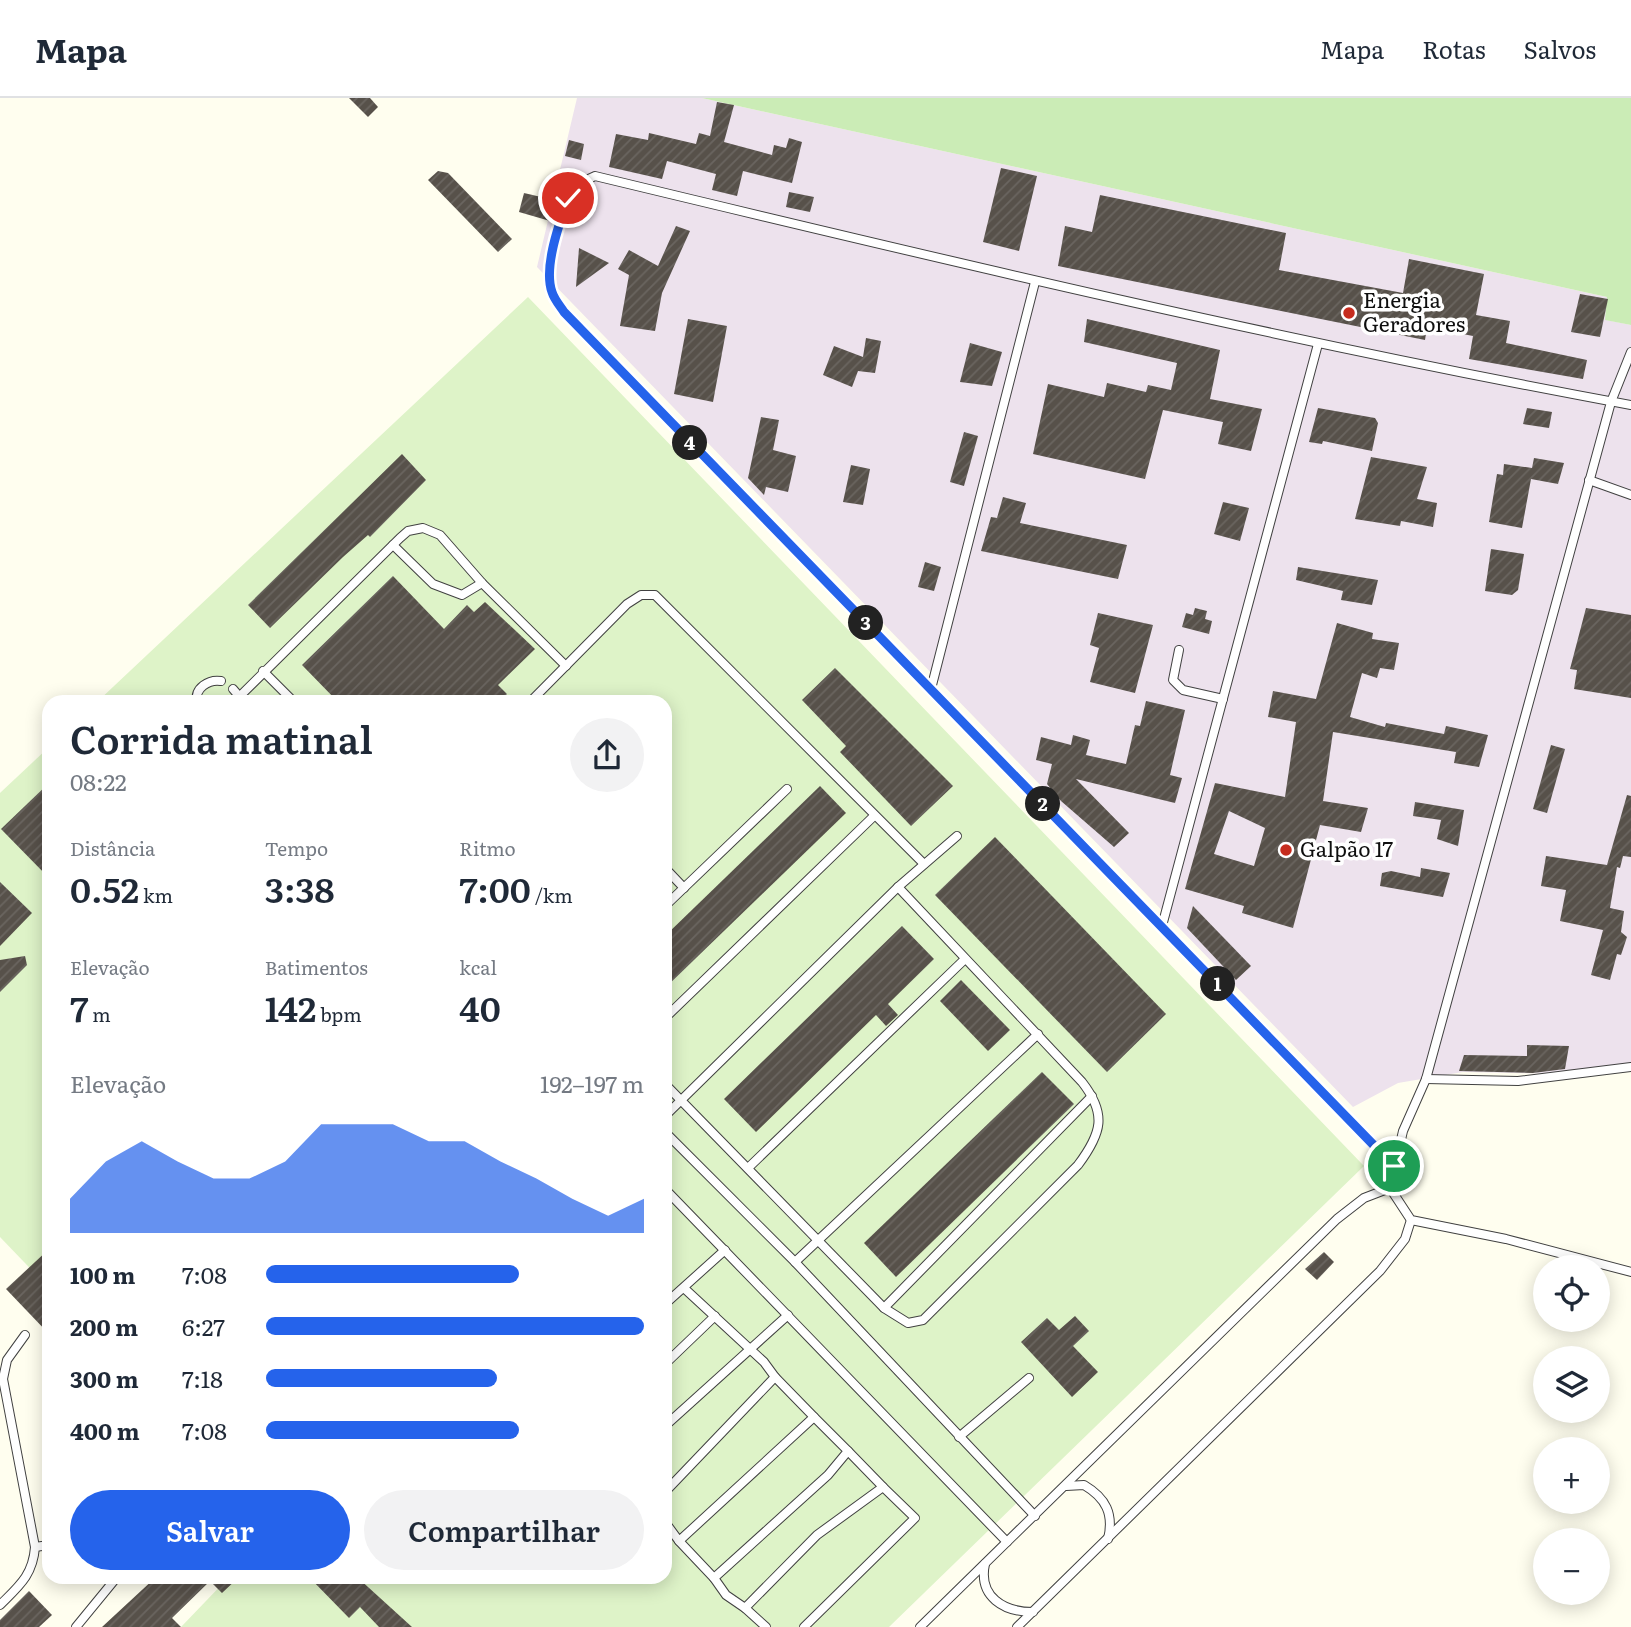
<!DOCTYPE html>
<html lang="pt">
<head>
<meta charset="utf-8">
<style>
	:root { --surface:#fff; --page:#f2f2f3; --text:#1f2937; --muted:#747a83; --line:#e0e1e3; --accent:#2563eb }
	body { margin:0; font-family:Literata,serif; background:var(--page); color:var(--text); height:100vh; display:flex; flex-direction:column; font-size:26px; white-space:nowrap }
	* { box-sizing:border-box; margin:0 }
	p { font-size:23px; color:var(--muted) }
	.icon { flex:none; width:38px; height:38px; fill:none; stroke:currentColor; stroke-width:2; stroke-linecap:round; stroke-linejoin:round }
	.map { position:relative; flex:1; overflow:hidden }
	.side { position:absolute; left:42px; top:597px; width:630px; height:889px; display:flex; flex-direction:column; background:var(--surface); border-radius:21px; box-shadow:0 4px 18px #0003 }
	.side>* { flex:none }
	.tools { position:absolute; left:1533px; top:1157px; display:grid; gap:14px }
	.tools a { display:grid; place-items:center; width:77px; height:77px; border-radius:50%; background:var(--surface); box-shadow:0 4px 18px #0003; font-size:35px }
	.pin { position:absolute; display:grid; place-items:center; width:60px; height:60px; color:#fff; margin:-30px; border:4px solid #fff; border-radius:50%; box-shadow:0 2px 7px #0007 }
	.km { position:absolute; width:35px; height:35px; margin:-18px; border-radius:50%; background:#222; color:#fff; font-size:19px; line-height:35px; text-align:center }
	.round { display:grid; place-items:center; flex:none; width:74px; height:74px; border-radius:37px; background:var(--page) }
	.summary { display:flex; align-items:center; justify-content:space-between; height:119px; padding:0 28px }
	h1 { font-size:38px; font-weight:600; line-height:52px }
	.stats { display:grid; grid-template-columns:repeat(3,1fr); gap:10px; height:119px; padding:7px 28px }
	.stats div { display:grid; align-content:center }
	.stats b { font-size:35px; font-weight:600 }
	.stats small { font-size:19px; font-weight:400 }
	.stats p { font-size:19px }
	.chart { height:196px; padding:14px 28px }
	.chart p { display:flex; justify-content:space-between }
	.chart svg { width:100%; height:126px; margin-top:7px; fill:var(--accent); opacity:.7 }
	.button { display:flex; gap:14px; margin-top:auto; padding:14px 28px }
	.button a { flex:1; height:80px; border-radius:42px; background:var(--accent); color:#fff; font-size:28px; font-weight:600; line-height:80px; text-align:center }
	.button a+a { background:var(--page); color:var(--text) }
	ul { padding:0 28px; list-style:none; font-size:23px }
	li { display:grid; grid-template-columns:112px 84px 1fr; align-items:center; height:52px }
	li i { height:18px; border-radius:9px; background:var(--accent) }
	header { display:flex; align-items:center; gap:42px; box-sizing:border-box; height:98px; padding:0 35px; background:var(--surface); border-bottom:2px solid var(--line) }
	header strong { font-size:33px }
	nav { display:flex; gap:38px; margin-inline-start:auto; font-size:24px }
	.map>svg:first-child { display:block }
</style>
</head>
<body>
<header>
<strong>Mapa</strong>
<nav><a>Mapa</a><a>Rotas</a><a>Salvos</a></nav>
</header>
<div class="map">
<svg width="1631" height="1529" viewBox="0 0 1631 1529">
	<defs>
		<pattern id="building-hatch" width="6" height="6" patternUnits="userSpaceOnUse" patternTransform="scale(1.75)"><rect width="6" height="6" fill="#57514a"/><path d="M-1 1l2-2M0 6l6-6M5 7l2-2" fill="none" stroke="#6a6560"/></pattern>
	</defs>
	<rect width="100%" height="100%" fill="#fffeef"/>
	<polygon fill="#ede2ed" points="577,0 702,0 1607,199 1606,222 1631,227 1631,966 1564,976 1463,974 1398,985 1353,1009 537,169"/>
	<polygon fill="#cbecb6" points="702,0 1631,0 1631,227 1605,222 1607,199"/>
	<g fill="#def3c8">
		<polygon points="528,199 1364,1068 889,1529 181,1529 229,1479 665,1479 665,604 97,604"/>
		<polygon points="49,649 49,1190 0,1139 0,695"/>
	</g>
	<g fill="url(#building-hatch)" fill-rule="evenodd">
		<polygon points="349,0 370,0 378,9 368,19"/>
		<polygon points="717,4 734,7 724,44 772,57 774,47 786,50 789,40 802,44 792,85 743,73 737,98 712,92 716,76 667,63 662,81 609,69 616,36 648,42 649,35 696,46 699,35 710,38"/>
		<polygon points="569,42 584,46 581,62 565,58"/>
		<polygon points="1001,70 1037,78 1019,153 983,144"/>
		<polygon points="438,73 448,75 512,141 498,154 428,82"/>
		<polygon points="789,94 814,99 810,114 786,109"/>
		<polygon points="524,95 554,102 550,123 519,114"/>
		<polygon points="1100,97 1286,135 1279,172 1403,195 1409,161 1484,176 1476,217 1510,223 1506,245 1587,262 1583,281 1469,261 1473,238 1427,229 1425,242 1058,168 1065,128 1092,134"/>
		<polygon points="676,128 690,133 662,195 655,233 620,228 629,177 618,171 629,152 658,168"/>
		<polygon points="579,150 609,165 576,189"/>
		<polygon points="1580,196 1608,201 1600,239 1571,234"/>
		<polygon points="688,221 727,228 713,304 674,296"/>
		<polygon points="1087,221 1220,252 1210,301 1262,311 1251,353 1218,346 1223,324 1163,312 1145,381 1033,356 1048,286 1104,299 1107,285 1146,294 1148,287 1171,292 1177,265 1084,244"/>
		<polygon points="866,240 881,243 875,275 858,273 852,289 823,277 834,248 863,259"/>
		<polygon points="970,245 1002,254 992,288 960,284"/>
		<polygon points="1318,310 1375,320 1378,325 1372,353 1323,343 1322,346 1309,344"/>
		<polygon points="1527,310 1552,314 1549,330 1523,326"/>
		<polygon points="761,319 779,322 773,352 796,358 788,394 766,389 764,397 748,380"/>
		<polygon points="964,334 978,338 964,388 950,384"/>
		<polygon points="402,356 426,382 370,439 368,437 343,459 270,530 248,507"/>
		<polygon points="1371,359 1427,369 1417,401 1437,405 1433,429 1401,423 1400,428 1355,421"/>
		<polygon points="1534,360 1564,365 1558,386 1531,381 1522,430 1489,424 1497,376 1503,377 1504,366 1532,370"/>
		<polygon points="851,367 870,371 863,407 843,404"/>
		<polygon points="1003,399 1026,405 1020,425 1127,447 1118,481 981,453 991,419 997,420"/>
		<polygon points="1223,404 1249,410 1240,443 1214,436"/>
		<polygon points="1491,451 1524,456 1518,492 1512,497 1485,493"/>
		<polygon points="925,464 941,469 934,493 918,489"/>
		<polygon points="1298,469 1378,482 1372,507 1341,502 1343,493 1296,482"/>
		<polygon points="393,478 444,531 467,507 474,514 485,504 535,551 498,587 507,596 499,604 338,604 302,567"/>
		<polygon points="1195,510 1207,513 1205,521 1212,523 1209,536 1182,529 1186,515 1193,517"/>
		<polygon points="1586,510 1631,517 1631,600 1574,591 1577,572 1570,571"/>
		<polygon points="1098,515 1153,527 1135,595 1090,584 1099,550 1090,547"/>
		<path d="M1337 525 1373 535 1372 541 1399 545 1394 572 1380 570 1377 580 1362 575 1350 619 1385 629 1386 625 1444 636 1446 628 1488 637 1479 669 1454 665 1456 654 1333 634 1323 703 1368 710 1361 734 1320 727 1293 830 1242 815 1244 808 1185 791 1215 685 1285 699 1296 624 1268 619 1273 593 1316 601ZM1229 713 1265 730 1254 768 1214 756Z"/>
		<polygon points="835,570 953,688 911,728 840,654 846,648 802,602"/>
		<polygon points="1146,603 1185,612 1170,677 1182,680 1175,705 1076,681 1129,735 1114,749 1061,703 1047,686 1052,666 1036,662 1041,639 1071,647 1073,637 1090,642 1086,657 1126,666 1135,627 1140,628"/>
		<polygon points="1551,647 1565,651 1547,715 1533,711"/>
		<polygon points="49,685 49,780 1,731"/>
		<polygon points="820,688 846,715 665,890 665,838"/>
		<polygon points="1627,697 1631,698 1631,759 1623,758 1620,770 1617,769 1610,810 1624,813 1621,834 1627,839 1621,857 1617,856 1610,882 1591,877 1603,832 1560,823 1566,792 1541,788 1546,758 1607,767"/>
		<polygon points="1415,704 1464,712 1458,748 1437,741 1441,722 1413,718"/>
		<polygon points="995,739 1166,916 1107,974 935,797"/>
		<polygon points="1421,770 1450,775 1443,799 1380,788 1382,775 1391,773 1420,779"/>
		<polygon points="0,784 32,815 0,848"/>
		<polygon points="1193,808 1251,868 1236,882 1187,830"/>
		<polygon points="902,828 934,861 888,906 898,917 886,928 876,917 756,1034 724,1001"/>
		<polygon points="25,858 27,867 0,894 0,862"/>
		<polygon points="961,882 1010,932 988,953 940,903"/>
		<polygon points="1527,947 1569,948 1565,971 1533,975 1459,973 1464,957 1527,958"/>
		<polygon points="1042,974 1074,1006 896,1179 864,1145"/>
		<polygon points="49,1151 49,1236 6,1191"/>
		<polygon points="1324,1154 1334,1164 1317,1182 1305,1171"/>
		<polygon points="1075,1218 1089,1233 1073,1248 1098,1274 1072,1299 1021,1244 1047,1220 1059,1232"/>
		<polygon points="156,1479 239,1479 222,1495 210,1483 172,1520 181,1529 102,1529"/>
		<polygon points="309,1479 357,1479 412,1529 379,1529 360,1509 349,1520"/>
		<polygon points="29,1493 52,1517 39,1529 0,1529 0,1522"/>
	</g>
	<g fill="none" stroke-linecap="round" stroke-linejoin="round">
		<defs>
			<g id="service">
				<polyline points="1631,254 1611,304 1426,981 1403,1033 1390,1090 1411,1122 1506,1141 1631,1174"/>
				<polyline points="1589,382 1631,397"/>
				<polyline points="393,447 433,486 462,497 482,485"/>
				<polyline points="1179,552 1173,582 1183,592 1223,601"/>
				<polyline points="263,573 294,604"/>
				<polyline points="233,591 244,604"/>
				<polyline points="931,591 1035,184"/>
				<polyline points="239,599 400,440 408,433 423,430 440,437 482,485 566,568"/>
				<path d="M197 604C194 590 209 581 221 583"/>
				<polyline points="530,604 627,506 641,497 655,497 924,766"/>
				<polyline points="665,770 684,790"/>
				<polyline points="665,808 787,691"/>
				<polyline points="1162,828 1318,246"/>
				<polyline points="665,920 874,718"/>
				<polyline points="1426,981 1518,983 1631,969"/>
				<path d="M665 986 884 1210 908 1225 923 1222 1078 1067C1102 1035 1107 1016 1082 984L898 789"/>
				<polyline points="665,1018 898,789 957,738"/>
				<polyline points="665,1034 795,1164 1035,1418"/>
				<path d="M1394 1067 564 214C560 208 554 201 552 195 541 165 563 89 595 78 939 161 1283 243 1631 307"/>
				<polyline points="748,1070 965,861"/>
				<polyline points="665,1091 1007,1444"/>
				<polyline points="795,1164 1038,936"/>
				<polyline points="665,1206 725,1152"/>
				<polyline points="884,1210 1092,998"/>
				<polyline points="665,1266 715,1218"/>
				<polyline points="775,1279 814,1319"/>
				<polyline points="665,1328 788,1217"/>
				<polyline points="959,1339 1029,1280"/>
				<polyline points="848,1353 883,1389"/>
				<path d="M1066 1388 1084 1387C1106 1400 1114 1416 1108 1441"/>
				<polyline points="665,1394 775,1279 764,1264 685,1191"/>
				<polyline points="665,1424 679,1443 814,1319 848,1353 828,1377 714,1480 726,1497 745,1510 817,1437 883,1389 915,1420 804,1529"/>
				<polyline points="679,1443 714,1480"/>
				<polyline points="35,1449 49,1447"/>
				<path d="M985 1466C978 1499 1004 1514 1033 1514"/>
				<path d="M0 1507C19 1488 33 1477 35 1449L3 1281 7 1262 25 1237"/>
				<polyline points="745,1510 766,1529"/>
				<polyline points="76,1529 117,1479"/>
				<polyline points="920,1529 1337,1121 1364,1100 1390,1090"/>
				<polyline points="1017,1529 1380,1173 1405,1141 1411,1122"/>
			</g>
		</defs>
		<use href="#service" stroke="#414141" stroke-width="10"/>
		<use href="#service" stroke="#fff" stroke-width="8"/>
	</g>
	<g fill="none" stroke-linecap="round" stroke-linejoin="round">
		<defs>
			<path id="route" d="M568 100C560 124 543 169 552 194 554 201 560 208 564 214L1394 1068"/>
		</defs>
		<use href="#route" stroke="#fff" stroke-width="14"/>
		<use href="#route" stroke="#2563eb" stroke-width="9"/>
	</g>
	<g fill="#c62c1e" stroke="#fff" stroke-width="2.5">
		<circle cx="1349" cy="215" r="7"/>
		<circle cx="1286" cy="752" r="7"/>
	</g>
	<g text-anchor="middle" stroke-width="7" stroke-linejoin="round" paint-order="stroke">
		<g font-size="21" fill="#0e0e0e" stroke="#fff" text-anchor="start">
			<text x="1363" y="210">Energia<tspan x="1363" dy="24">Geradores</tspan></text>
			<text x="1300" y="759">Galpão 17</text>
		</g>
	</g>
</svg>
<div class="tools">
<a><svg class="icon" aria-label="locate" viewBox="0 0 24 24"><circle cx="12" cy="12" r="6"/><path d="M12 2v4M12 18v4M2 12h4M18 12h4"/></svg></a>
<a><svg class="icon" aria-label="layers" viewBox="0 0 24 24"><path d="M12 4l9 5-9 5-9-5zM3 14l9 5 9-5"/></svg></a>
<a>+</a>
<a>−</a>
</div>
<div class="pin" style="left:1394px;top:1068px;background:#1e9e55"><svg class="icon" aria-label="arrive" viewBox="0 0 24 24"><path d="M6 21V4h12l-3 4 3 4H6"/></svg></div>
<div class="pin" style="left:568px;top:100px;background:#d93025"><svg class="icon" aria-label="check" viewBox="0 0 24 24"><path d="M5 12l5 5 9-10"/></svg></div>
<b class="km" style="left:1218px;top:886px">1</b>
<b class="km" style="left:1043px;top:706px">2</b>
<b class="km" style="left:866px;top:525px">3</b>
<b class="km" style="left:690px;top:345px">4</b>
<section class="side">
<div class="summary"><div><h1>Corrida matinal</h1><p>08:22</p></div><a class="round"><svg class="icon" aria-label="share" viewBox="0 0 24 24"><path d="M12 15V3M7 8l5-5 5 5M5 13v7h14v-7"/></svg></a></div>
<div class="stats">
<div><p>Distância</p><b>0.52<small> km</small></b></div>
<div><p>Tempo</p><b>3:38</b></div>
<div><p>Ritmo</p><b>7:00<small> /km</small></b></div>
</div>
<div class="stats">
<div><p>Elevação</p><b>7<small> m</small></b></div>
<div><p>Batimentos</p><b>142<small> bpm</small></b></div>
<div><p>kcal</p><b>40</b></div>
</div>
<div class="chart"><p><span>Elevação</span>192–197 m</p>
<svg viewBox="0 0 160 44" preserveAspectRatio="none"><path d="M0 44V32L10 19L20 12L30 19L40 25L50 25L60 19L70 6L80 6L90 6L100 12L110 12L120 19L130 25L140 32L150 38L160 32V44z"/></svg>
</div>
<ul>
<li><b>100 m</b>7:08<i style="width:67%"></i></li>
<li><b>200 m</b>6:27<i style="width:100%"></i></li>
<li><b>300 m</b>7:18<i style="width:61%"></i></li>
<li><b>400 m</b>7:08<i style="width:67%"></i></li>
</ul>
<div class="button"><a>Salvar</a><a>Compartilhar</a></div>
</section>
</div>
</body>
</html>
